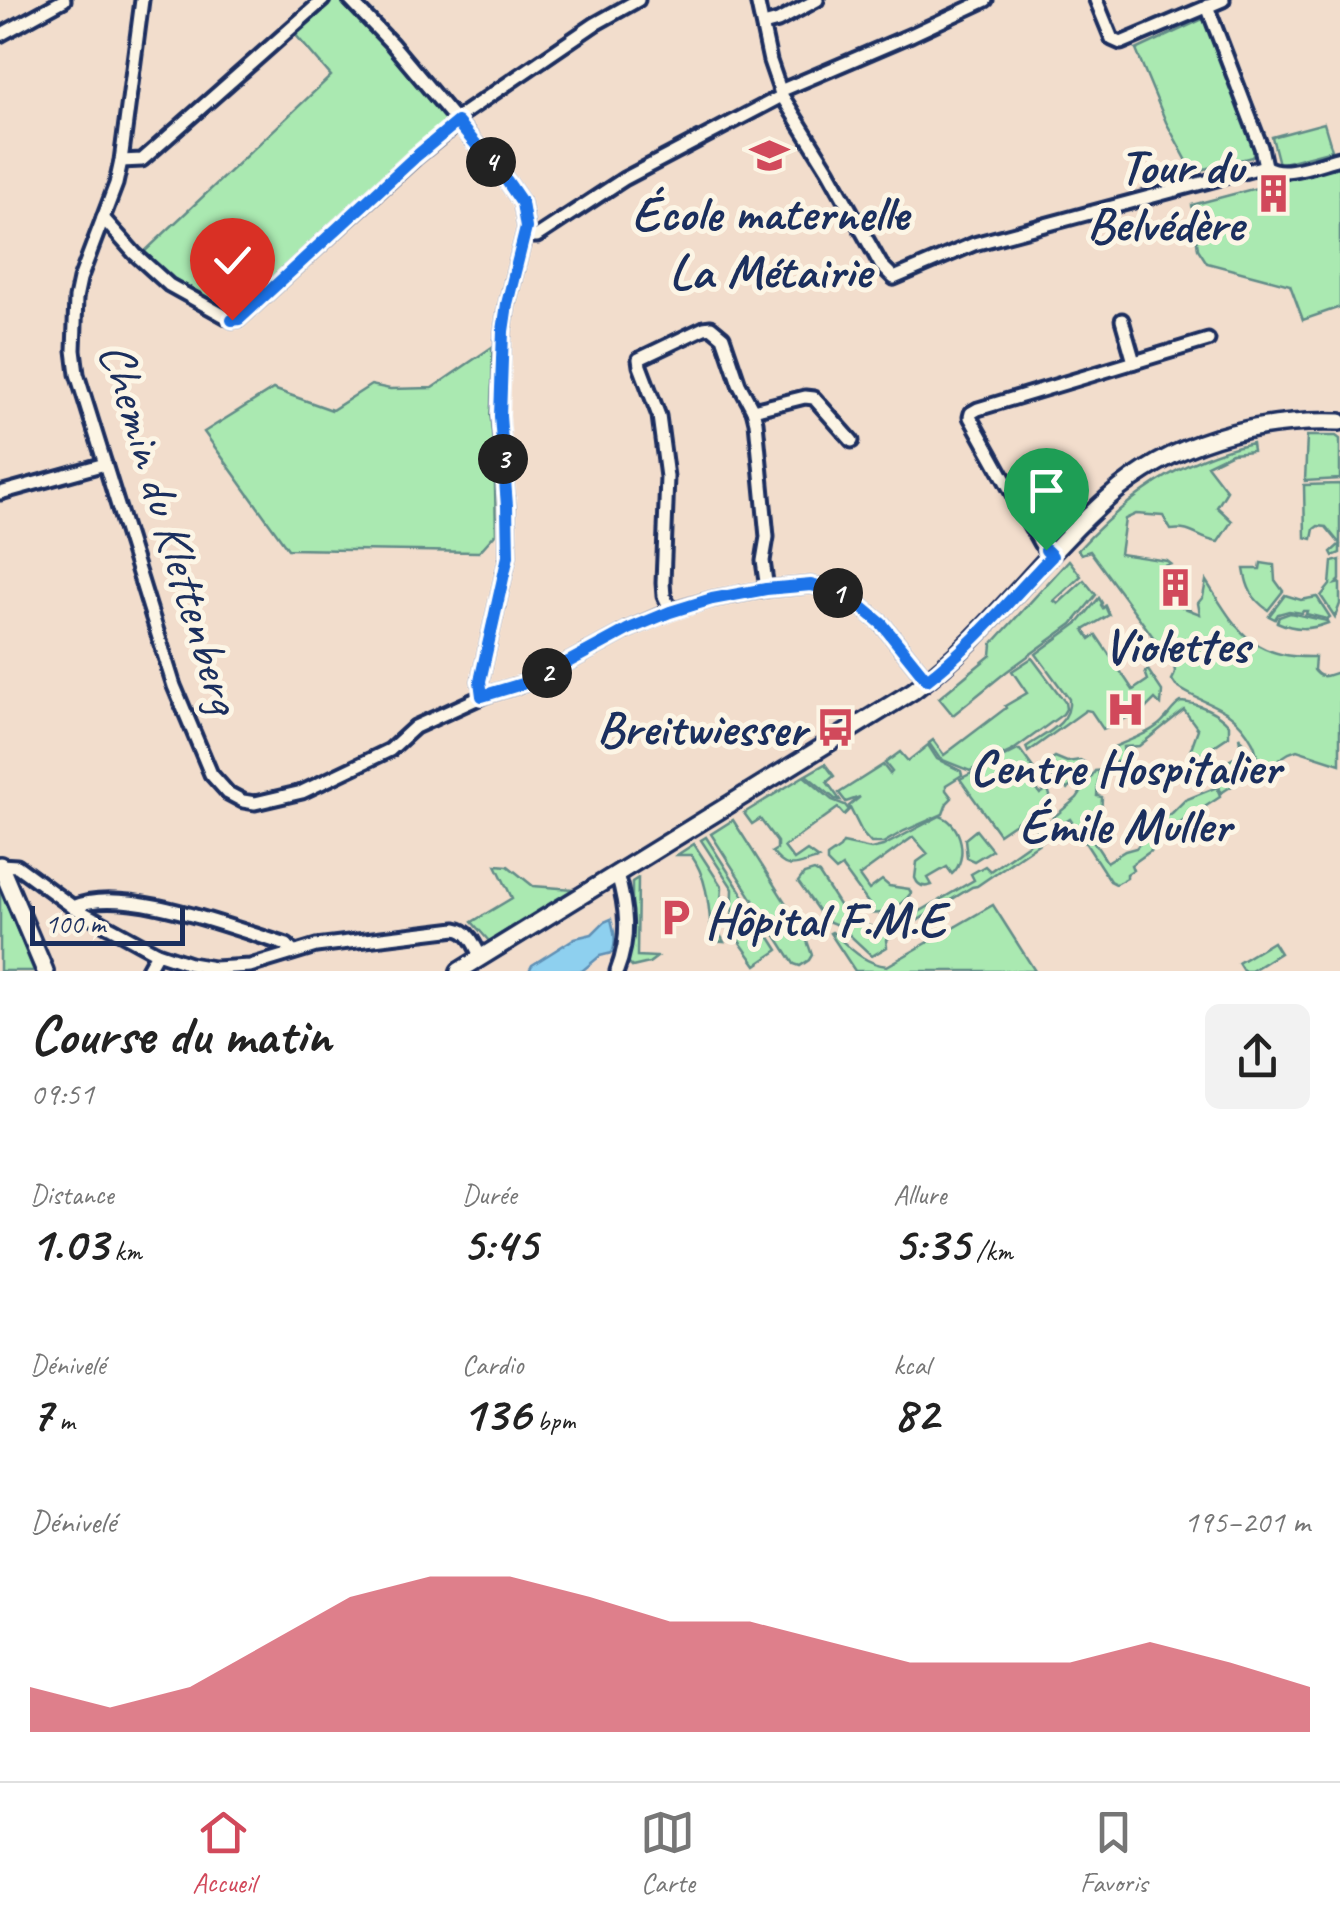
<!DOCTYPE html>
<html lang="fr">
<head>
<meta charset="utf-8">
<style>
	:root { --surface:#fff; --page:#f2f2f2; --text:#222; --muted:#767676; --line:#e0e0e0; --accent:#d1495b }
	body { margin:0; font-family:Caveat,sans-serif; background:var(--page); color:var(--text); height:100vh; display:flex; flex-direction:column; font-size:38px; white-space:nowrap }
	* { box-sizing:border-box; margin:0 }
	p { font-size:32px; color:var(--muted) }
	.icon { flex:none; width:55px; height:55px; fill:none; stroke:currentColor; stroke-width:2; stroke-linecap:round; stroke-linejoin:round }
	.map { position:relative; height:971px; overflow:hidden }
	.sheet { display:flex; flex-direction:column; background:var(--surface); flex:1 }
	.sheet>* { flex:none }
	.scale { position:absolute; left:30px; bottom:25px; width:155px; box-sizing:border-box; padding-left:10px; border:5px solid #1b2f5e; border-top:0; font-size:28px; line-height:35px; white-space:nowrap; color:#1b2f5e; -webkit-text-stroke:8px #fcf5e5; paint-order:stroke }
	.pin { position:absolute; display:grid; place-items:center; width:85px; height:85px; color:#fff; margin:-102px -42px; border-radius:50% 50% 50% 0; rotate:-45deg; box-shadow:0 0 10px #0007 }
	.pin .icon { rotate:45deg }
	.km { position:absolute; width:50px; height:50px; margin:-25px; border-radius:50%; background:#222; color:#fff; font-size:28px; line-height:50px; text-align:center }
	.round { display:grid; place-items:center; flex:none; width:105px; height:105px; border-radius:15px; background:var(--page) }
	.overview { display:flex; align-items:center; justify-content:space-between; height:170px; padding:0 30px }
	h1 { font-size:55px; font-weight:700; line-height:75px }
	.figures { display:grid; grid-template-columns:repeat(3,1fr); gap:15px; height:170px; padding:10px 30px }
	.figures div { display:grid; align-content:center }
	.figures b { font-size:50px; font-weight:700 }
	.figures small { font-size:28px; font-weight:400 }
	.figures p { font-size:28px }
	.chart { height:280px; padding:20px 30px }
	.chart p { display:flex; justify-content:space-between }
	.chart svg { width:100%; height:180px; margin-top:10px; fill:var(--accent); opacity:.7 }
	.tabs { display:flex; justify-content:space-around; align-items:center; height:140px; border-top:2px solid var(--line); background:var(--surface); font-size:28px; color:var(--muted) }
	.tabs a { display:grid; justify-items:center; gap:5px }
	.tabs .selected { color:var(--accent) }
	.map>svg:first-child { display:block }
</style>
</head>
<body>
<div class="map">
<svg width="1340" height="971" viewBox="0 0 1340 971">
	<rect width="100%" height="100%" fill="#f2ddcc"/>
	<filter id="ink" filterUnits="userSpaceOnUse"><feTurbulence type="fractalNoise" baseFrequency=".01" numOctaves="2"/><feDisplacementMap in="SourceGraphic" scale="20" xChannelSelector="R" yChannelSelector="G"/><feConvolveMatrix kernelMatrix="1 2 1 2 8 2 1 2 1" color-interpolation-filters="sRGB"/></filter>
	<g filter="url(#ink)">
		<g fill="#aae9b1" stroke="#628c88" stroke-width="2.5">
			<path d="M332 0H345C382 38 423 78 449 124L238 315C213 306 155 277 142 254L331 76 295 34Z"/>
			<polygon points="1207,17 1255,151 1252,157 1193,172 1166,122 1136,50"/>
			<polygon points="1324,123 1332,150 1279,164 1272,137"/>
			<polygon points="1340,166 1340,307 1303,320 1290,285 1207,263 1198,249 1192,205"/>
			<polygon points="492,347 496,533 479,552 288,549 204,432 273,389 332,410 371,385 390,389 432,388"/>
			<polygon points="1307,436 1336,436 1340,439 1340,479 1305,481"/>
			<path d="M1252 443 1253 451 1232 453 1207 465 1227 491 1217 507 1232 521 1218 542C1197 539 1193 527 1171 530L1163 516 1136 514 1125 519 1120 554 1167 561 1171 564 1159 568V602L1174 604 1200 614 1198 603 1203 597 1206 581C1237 629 1250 659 1315 657L1314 670C1323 682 1329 673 1340 672V764L1297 750 1289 753 1261 771C1256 761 1258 750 1252 741 1232 704 1204 706 1176 686L1172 680C1177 672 1175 668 1170 660L1090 551 1081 554 1078 550C1126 498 1181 458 1252 443Z"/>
			<polygon points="1340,484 1340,553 1333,556 1331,552 1340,544 1326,527 1318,526 1314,529 1312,539 1305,537 1304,485"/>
			<polygon points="1069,560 1081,576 1054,601 1058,604 1084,580 1096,595 1072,624 1006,672 953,715 939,698 991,655 992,644"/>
			<polygon points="1340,560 1340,580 1336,584 1340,583 1340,604 1335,617 1321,596 1330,585 1332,562"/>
			<path d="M1261 563 1274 565 1275 580 1283 591 1268 610C1252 599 1247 588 1244 569H1260Z"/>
			<polygon points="1285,595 1301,600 1317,597 1330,617 1327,619 1306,614 1307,611 1303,611 1302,613 1289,611 1278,614 1275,619 1269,616"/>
			<path d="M1099 598 1102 603 1101 605 1103 608 1105 606 1109 615 1084 630 1090 639 1096 635 1133 690 1148 680 1145 672 1148 670 1162 691 1161 705 1155 699 1144 710 1103 729 1091 711 1086 710 1028 752 1026 747C1044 734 1072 724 1069 699L1036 654 1079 622Z"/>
			<path d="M1290 613 1327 621 1328 623C1310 630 1295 630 1277 622L1279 617Z"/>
			<polygon points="1032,658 1065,702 1066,709 1063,714 1012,751 970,771 940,759 929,743 933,740 944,755 1006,708 1005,706 1027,693 1012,671"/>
			<path d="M1181 702C1198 703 1218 712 1229 725V736L1202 754H1189L1198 729 1184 710 1139 746 1123 747 1124 762C1114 763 1104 761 1110 749 1125 741 1143 737 1157 726 1167 719 1171 708 1181 702Z"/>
			<polygon points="1239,737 1248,750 1252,773 1221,793 1214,768 1242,754"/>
			<polygon points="928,745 937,759 961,771 962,775 946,785 946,790 952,798 947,803 943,814 904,831 883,843 871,843 863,834 849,806 860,797 846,802 839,793 883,765 890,774 892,772 885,763 900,752 908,761"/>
			<polygon points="1018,750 1020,750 1039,776 1032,782 1040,794 1048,789 1051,799 1042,813 1037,808 999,834 960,779"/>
			<polygon points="1055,757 1067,762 1080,760 1084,762 1078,777 1068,789 1055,783 1044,765"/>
			<polygon points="825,764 834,776 827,782 840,800 835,799 806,775"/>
			<polygon points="1125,768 1125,773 1099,771 1097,796 1102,797 1101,817 1086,830 1107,862 1125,851 1136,848 1158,822 1172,813 1185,800 1217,787 1220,797 1157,838 1155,848 1131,865 1133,870 1127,874 1127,878 1116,884 1110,881 1070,819 1056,828 1049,821 1077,798 1095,771"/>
			<path d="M804 776 832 800 845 805 849 810 844 815 838 808 784 847 794 860 807 851 818 859C797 864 788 874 772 852L777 849V842L760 819 752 824 744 813Z"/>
			<path d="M940 816C962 823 969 859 952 874L947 867 928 878 932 885C924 888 918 886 915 878L917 862 928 854 913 837 859 876 869 890 882 880 889 886 909 889 911 893C902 906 877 921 863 909L869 904 842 867 836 871 827 862V857L840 848 843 843 871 849 883 846Z"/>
			<polygon points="733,820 804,932 812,955 809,960 800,966 794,964 711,834"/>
			<polygon points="1037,829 1045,835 1044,840 977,886 972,887 886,940 887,947 872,956 840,926 825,920 798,882 804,874 814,871 819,874 850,922 856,920 874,928 890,923 893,927 974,880 971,874 985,866 990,871 1040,836"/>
			<polygon points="976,830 992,850 974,861 967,858 965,839"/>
			<polygon points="706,837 778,950 756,965 732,931 733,889 701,840"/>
			<path d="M694 844 722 887 719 933 724 942 712 941C709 911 709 880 691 855H677Z"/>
			<polygon points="496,865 508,866 533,886 573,889 489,941 472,922 512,898"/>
			<polygon points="638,878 637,956 657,957 649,963 632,967 627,962 632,928 632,882"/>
			<polygon points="0,888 34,971 0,971"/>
			<path d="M993 905 1035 971H855L830 933 832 932C849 947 864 964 887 966Z"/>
			<polygon points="1273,942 1280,953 1251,971 1243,971 1238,963"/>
		</g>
		<path fill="#8ed0ef" stroke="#6090b5" stroke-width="2.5" d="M611 919C614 931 617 942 612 953L600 956 582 971H529L532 965 575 938 592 934 604 922Z"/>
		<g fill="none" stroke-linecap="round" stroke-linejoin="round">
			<defs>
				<g id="street">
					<polyline points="142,0 121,161 116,184 80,279 76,298 74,350 77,374 174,686 211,774 228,793 243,801 255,803 302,792 390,750 415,727 483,696 535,680 629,629 671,611 712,599 767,589 811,585 834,591 858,604 882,624 927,680"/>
					<polyline points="350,0 392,44 507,181 522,203 526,228 507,304 503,331 499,415 507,506 508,556 480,681 483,696"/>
					<path d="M757 0 770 61 782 96 828 170 881 265 894 278 974 244 1265 166C1284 179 1318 163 1340 158"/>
					<polyline points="1096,0 1112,39 1121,43 1223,0"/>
					<polyline points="1207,6 1261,147 1265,166"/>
					<polyline points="763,25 778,21 817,0"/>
					<polyline points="0,35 64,0"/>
					<polyline points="780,91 911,35 986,0"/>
					<polyline points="121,161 142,160 323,0"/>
					<polyline points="103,218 135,254 169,285 232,320 239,319 415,158 449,130 463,114 595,24 638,0"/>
					<polyline points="525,236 537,236 624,179 782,96"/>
					<polyline points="1122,320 1134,362"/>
					<polyline points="753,410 805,397 814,398 852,441"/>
					<polyline points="0,493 105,464"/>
					<polyline points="1052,556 1040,543 970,417 971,413 978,409 1208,340"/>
					<polyline points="671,611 664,596 663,583 667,477 659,416 640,366 639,359 704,328 711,327 723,337 739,384 753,410 756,422 767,537 763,561 767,589"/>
					<path d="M0 865 17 866 73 907 157 953 190 964 214 968 250 966 316 946 456 929C470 931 475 946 481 958"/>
					<path d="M617 874C627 908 630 938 617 971"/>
					<path d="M73 907C123 884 234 929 287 945L293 952"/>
					<polyline points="147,971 157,953"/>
				</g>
				<g id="secondary">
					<polyline points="0,865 45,971"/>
					<path d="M459 971 913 691C988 635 1039 559 1108 498 1173 441 1255 419 1340 422"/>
				</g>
			</defs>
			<use href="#street" stroke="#1b2f5e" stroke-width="19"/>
			<use href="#secondary" stroke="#1b2f5e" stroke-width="22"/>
			<use href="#street" stroke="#fcf5e5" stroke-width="11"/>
			<use href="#secondary" stroke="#fcf5e5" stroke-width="15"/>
		</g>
	</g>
	<g fill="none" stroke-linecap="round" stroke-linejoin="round" filter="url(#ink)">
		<defs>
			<path id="route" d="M232 320 239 319 414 158 457 122 507 181 522 203 526 228 507 304 503 331 500 416 507 506 508 556 480 681 482 696 535 680 629 629 670 612 712 599 766 589 811 585 834 591 858 604 882 624 927 680C974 644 1011 598 1052 556L1046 550"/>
		</defs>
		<use href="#route" stroke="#fff" stroke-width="20"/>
		<use href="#route" stroke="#1a73e8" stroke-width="12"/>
	</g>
	<defs>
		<symbol id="school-bare" viewBox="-9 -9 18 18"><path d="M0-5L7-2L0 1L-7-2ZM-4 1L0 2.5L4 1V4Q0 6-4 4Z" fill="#d1495b" stroke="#fcf5e5" stroke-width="2.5" paint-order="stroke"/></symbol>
		<symbol id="building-bare" viewBox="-9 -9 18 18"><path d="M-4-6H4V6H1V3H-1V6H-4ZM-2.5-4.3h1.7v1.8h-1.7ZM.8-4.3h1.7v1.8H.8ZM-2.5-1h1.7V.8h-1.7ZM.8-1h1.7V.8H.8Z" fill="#d1495b" stroke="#fcf5e5" stroke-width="2.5" paint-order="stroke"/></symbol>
		<symbol id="hospital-bare" viewBox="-9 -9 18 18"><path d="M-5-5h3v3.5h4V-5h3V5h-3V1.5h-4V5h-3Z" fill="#d1495b" stroke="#fcf5e5" stroke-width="2.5" paint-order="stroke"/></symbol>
		<symbol id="bus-bare" viewBox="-9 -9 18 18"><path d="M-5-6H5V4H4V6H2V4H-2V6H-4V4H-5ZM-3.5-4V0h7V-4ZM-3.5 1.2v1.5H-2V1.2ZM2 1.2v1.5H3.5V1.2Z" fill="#d1495b" stroke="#fcf5e5" stroke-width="2.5" paint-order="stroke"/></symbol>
		<symbol id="parking-bare" viewBox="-9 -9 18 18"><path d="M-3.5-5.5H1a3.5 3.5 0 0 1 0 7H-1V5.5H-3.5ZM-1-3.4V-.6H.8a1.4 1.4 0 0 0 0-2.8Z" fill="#d1495b" stroke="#fcf5e5" stroke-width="2.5" paint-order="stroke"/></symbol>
	</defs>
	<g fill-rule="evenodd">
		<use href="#school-bare" x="742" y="128" width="55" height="55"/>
		<use href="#building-bare" x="1246" y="166" width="55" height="55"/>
		<use href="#building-bare" x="1148" y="560" width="55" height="55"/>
		<use href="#hospital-bare" x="1098" y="682" width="55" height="55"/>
		<use href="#bus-bare" x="808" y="700" width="55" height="55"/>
		<use href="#parking-bare" x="648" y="890" width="55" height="55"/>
	</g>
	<g text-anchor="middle" stroke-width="10" stroke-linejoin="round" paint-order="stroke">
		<g font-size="50" font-weight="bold" fill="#1b2f5e" stroke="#fcf5e5">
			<text x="1243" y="183" text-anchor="end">Tour du<tspan x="1243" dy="58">Belvédère</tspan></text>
			<text x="770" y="230">École maternelle<tspan x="770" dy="58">La Métairie</tspan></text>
			<text x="1176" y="662">Violettes</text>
			<text x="806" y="745" text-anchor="end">Breitwiesser</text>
			<text x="1125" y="784">Centre Hospitalier<tspan x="1125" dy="58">Émile Muller</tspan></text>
			<text x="705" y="936" text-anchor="start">Hôpital F.M.E</text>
		</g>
		<g font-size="50" fill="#1b2f5e" stroke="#fcf5e5">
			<text transform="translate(172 527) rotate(73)" y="18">Chemin du Klettenberg</text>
		</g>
	</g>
</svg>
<div class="scale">100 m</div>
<div class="pin" style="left:1046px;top:550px;background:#1e9e55"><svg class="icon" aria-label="arrive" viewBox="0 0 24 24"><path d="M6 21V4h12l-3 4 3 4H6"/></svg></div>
<div class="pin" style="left:232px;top:320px;background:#d93025"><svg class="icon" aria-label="check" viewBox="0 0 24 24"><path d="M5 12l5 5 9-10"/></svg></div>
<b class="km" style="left:838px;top:593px">1</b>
<b class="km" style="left:547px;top:673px">2</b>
<b class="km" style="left:503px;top:459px">3</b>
<b class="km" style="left:491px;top:162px">4</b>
</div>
<section class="sheet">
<div class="overview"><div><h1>Course du matin</h1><p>09:51</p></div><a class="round"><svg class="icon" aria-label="share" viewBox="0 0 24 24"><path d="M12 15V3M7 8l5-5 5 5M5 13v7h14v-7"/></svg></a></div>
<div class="figures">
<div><p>Distance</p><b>1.03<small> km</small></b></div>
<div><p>Durée</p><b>5:45</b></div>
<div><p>Allure</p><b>5:35<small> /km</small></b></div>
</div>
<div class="figures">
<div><p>Dénivelé</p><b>7<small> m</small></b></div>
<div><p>Cardio</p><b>136<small> bpm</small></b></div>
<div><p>kcal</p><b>82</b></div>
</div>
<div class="chart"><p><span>Dénivelé</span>195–201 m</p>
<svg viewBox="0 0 160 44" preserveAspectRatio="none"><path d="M0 44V33L10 38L20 33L30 22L40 11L50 6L60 6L70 11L80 17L90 17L100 22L110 27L120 27L130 27L140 22L150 27L160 33V44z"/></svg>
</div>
</section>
<nav class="tabs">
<a class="selected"><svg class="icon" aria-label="home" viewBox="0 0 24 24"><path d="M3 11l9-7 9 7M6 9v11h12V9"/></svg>Accueil</a>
<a><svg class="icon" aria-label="map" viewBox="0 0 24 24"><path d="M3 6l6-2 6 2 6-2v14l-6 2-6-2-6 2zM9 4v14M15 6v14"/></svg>Carte</a>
<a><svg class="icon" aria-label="saved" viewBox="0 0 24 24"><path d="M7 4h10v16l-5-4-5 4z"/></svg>Favoris</a>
</nav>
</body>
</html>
